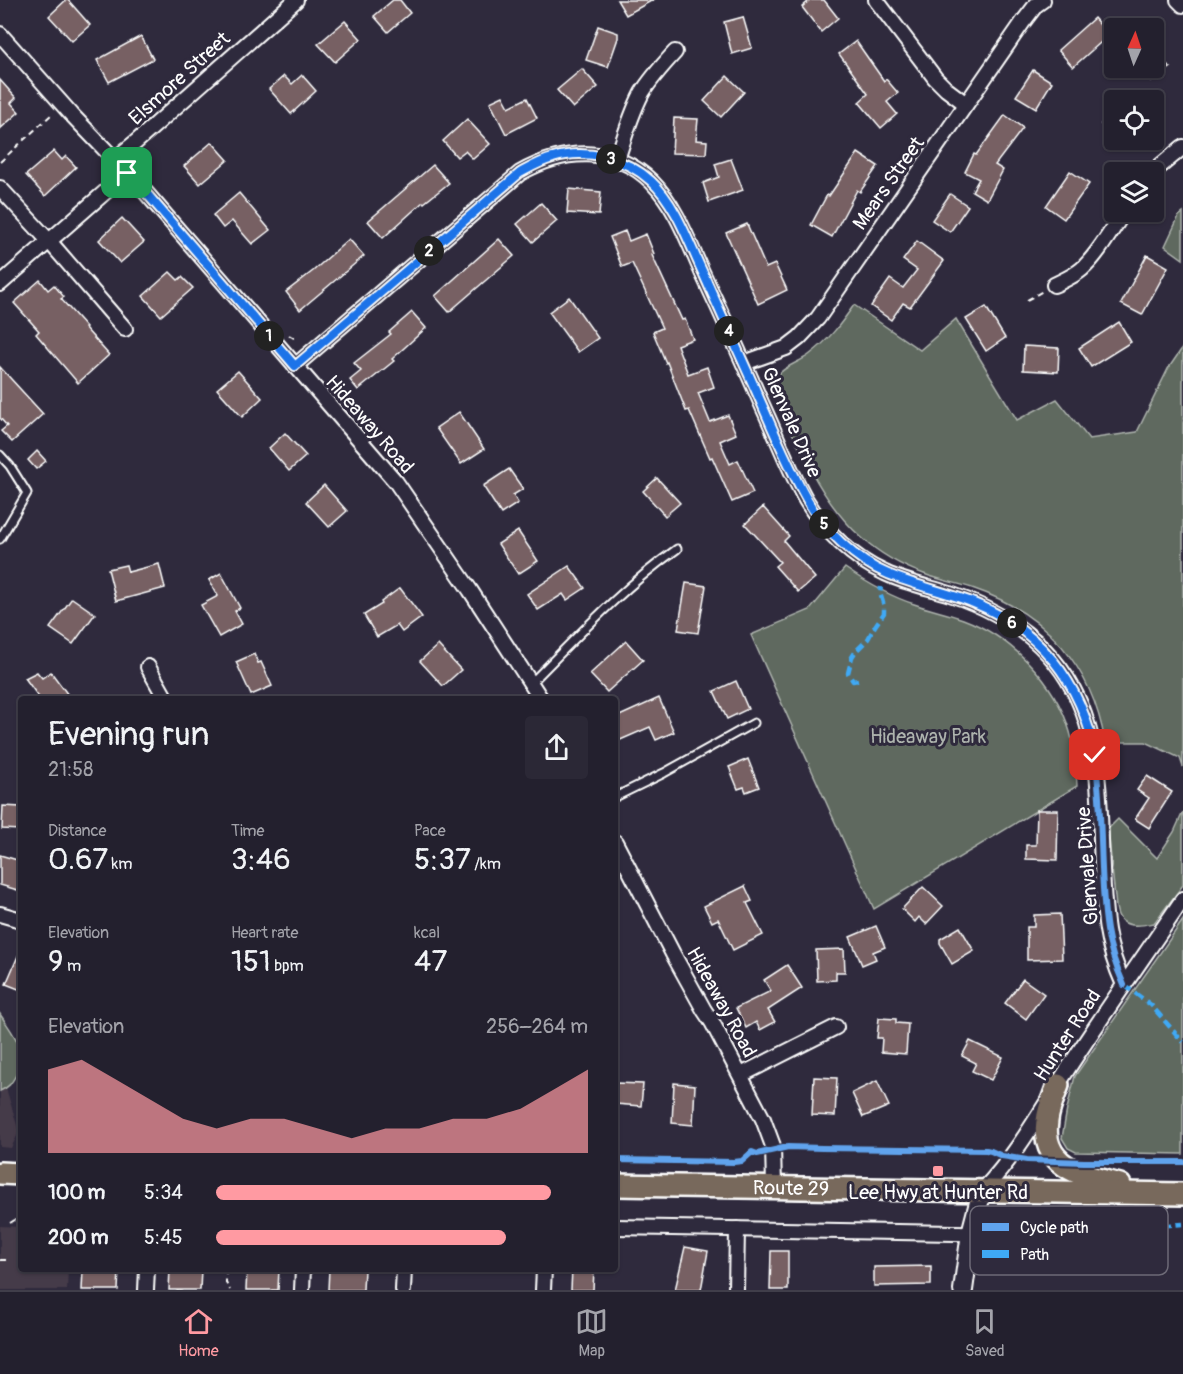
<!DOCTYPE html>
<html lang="en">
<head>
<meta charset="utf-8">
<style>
	:root { --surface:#23202e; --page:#2b2836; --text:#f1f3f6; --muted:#a3a3aa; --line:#403e4a; --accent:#ff9aa2 }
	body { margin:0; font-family:Pangolin,sans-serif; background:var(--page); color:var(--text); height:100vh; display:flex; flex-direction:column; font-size:22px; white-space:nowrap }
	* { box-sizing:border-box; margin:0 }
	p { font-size:20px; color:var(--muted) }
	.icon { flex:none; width:33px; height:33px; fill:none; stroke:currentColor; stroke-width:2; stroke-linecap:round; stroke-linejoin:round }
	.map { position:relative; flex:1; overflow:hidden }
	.drawer { position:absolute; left:18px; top:696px; width:600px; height:576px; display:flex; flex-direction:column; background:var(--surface); border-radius:6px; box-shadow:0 2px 4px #0004,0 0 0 2px var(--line) }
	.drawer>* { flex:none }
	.needle { width:39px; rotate:3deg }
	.tools { position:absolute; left:1104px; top:18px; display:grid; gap:12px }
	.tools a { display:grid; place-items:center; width:60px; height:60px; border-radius:6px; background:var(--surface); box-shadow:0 2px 4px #0004,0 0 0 2px var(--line); font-size:30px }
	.pin { position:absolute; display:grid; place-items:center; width:51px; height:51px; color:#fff; margin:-26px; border-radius:12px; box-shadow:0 3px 9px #0006 }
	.km { position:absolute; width:30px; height:30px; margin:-15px; border-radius:50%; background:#222; color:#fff; font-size:16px; line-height:30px; text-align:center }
	.round { display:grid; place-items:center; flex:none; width:63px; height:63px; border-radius:6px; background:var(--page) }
	.overview { display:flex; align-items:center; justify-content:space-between; height:102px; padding:0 30px }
	h1 { font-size:33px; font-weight:600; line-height:45px }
	.figures { display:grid; grid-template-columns:repeat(3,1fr); gap:9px; height:102px; padding:6px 30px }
	.figures div { display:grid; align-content:center }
	.figures b { font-size:30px; font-weight:600 }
	.figures small { font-size:16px; font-weight:400 }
	.figures p { font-size:16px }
	.chart { height:168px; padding:12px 30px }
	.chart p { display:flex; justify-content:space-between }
	.chart svg { width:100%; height:108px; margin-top:6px; fill:var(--accent); opacity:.7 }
	ul { padding:0 30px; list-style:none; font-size:20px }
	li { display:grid; grid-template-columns:96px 72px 1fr; align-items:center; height:45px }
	li i { height:15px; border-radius:8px; background:var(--accent) }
	.tab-bar { display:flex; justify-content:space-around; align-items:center; height:84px; border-top:2px solid var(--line); background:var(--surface); font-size:16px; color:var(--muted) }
	.tab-bar a { display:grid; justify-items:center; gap:3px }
	.tab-bar .current { color:var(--accent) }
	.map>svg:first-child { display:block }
</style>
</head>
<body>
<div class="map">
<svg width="1183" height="1290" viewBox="0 0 1183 1290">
	<rect width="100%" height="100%" fill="#2f2a3d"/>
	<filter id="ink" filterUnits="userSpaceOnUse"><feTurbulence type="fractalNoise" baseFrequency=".0167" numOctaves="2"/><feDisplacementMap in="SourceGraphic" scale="12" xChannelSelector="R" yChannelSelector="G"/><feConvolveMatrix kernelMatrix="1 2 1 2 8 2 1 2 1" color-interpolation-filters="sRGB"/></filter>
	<g filter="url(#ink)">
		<g fill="#453a49">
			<polygon points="0,1087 6,1088 19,1132 11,1148 0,1147"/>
			<polygon points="0,1226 21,1227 21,1269 68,1269 67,1290 0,1290"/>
		</g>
		<g fill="#5e695e" stroke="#aeb4ae" stroke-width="1.5">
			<polygon points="1183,213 1183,259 1165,246 1179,216"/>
			<path d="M854 305 920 350 956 319 1017 420 1057 399 1089 439 1137 432 1168 369 1183 347V767L1180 758 1146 742H1105C1092 666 1046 613 972 588 956 583 940 580 924 574 901 566 879 553 861 537 819 500 798 444 774 394 773 387 773 381 777 376 784 366 800 362 809 355 829 340 840 325 854 305Z"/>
			<path d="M845 568C867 583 889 596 914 604 930 610 947 613 963 619 1011 637 1055 681 1070 732 1075 749 1076 768 1077 786L874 909 751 635 810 610Z"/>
			<path d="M1183 812V885L1154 923C1143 925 1126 929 1119 917 1117 914 1117 911 1116 907L1108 829 1118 819 1157 858 1174 832Z"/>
			<polygon points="1183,920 1183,1154 1076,1152 1068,1148 1062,1138 1067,1109 1075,1076"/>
			<path d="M0 1014C14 1036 28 1048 16 1075 11 1084 9 1087 0 1091Z"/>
		</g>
		<g fill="#776164" stroke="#fff" stroke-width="1.5">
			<polygon points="66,0 68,0 90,25 72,41 49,16"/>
			<polygon points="393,0 400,0 410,13 388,32 374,16"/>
			<polygon points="617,0 653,0 626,15"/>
			<polygon points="810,0 824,0 838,18 821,32 802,7"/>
			<polygon points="743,17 752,48 732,54 724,22"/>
			<polygon points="1094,18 1109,35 1073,67 1058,50"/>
			<polygon points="345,21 361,39 335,62 318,44"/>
			<polygon points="598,26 618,33 618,38 608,67 586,60"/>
			<polygon points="141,36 153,59 109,82 97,60"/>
			<polygon points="856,41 884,81 886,79 898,93 887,102 897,114 881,128 859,102 868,94 839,54"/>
			<polygon points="1154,46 1169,68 1170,68 1151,81 1141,68 1154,68"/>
			<polygon points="582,69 598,87 573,108 557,90"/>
			<polygon points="1033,70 1052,82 1036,108 1016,96"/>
			<polygon points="302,75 316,91 291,114 269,89 284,76 292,84"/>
			<polygon points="727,76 744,92 721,117 704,101"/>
			<polygon points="0,80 16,98 11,103 19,112 0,129"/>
			<polygon points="503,96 509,107 527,98 537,118 506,134 490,102"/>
			<polygon points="1114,113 1114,141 1101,124"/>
			<polygon points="1005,115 1023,128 995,165 1003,170 987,200 972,191 979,179 965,172 974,154 976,155"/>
			<polygon points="674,118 698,119 696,140 707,141 706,154 672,153"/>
			<polygon points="467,119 490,144 473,159 465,151 457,157 443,141"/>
			<polygon points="212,142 228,160 200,184 184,166"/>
			<polygon points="54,151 62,160 66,156 76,167 45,196 26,175"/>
			<polygon points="858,153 878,166 860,192 857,190 832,237 811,225 827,195 829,196"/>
			<polygon points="731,159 743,190 709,202 703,183 719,177 715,164"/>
			<polygon points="433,165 449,183 424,203 423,202 383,238 368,221"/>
			<polygon points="1070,171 1089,184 1064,219 1046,206"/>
			<polygon points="569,189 601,192 599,215 567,213"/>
			<polygon points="239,193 270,230 252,244 232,221 223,228 213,215"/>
			<polygon points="950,194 968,206 950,232 932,220"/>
			<polygon points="541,203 557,221 533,242 517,224"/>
			<polygon points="122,218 144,242 120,263 99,240"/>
			<polygon points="747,224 766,268 775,264 787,290 758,304 726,233"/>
			<polygon points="625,231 629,241 646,234 654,254 652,255 682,320 685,319 693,339 677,345 688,374 707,367 714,387 698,393 710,422 728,415 736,434 720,441 730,464 738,460 753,493 732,502 712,457 710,458 689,410 686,411 667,362 666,363 653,332 662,328 632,263 622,267 610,237"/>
			<polygon points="349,239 364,256 300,310 286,292 313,271"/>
			<polygon points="499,239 514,256 449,312 435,296"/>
			<polygon points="917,241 944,261 910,307 903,303 891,320 871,306 890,279 903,288 917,270 903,260"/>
			<polygon points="1147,255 1168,267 1142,315 1121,304"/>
			<polygon points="170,272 178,280 182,277 193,288 161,316 143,296"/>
			<polygon points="40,280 48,290 54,285 64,297 61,299 86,327 85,328 109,355 78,383 36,334 39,331 14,303"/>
			<polygon points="569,297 598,338 578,352 549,312"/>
			<polygon points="986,307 1005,338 986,351 966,319"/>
			<polygon points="412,312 426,328 392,359 394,361 358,390 350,380 361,371 354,363 391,334 389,332"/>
			<polygon points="1119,322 1131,342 1091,367 1079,348"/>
			<polygon points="1024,346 1059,348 1058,372 1023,370"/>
			<polygon points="0,367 43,414 12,442 1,431 7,426 0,418"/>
			<polygon points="238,371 262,398 242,417 217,389"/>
			<polygon points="459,412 484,449 461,464 436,428"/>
			<polygon points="285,433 306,456 289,471 269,448"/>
			<polygon points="37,451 46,461 36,469 28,460"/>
			<polygon points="509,469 523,489 513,495 518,503 501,514 483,486"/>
			<polygon points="657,478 680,503 665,516 643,491"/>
			<polygon points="324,485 347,511 329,527 306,502"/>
			<polygon points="763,507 789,536 784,541 815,578 798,592 775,566 780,562 745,524"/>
			<polygon points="518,531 538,561 518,574 498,544"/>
			<polygon points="159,564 165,588 116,601 108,569 126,565 128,572"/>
			<polygon points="569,566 585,588 567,600 563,594 538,610 527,594"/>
			<polygon points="221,573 240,608 235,611 242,624 219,637 201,605 218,596 209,580"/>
			<polygon points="686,583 706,586 698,633 678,630"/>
			<polygon points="400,588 422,617 402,632 397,625 377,637 364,615 382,604 381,602"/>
			<polygon points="72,598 95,614 73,644 50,628"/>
			<polygon points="626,641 643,660 607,692 590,674"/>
			<polygon points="438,645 461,670 443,686 420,661"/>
			<polygon points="254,654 258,663 261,662 272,686 251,695 236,662"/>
			<polygon points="37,672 42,678 51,672 71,699 40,699 25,678"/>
			<polygon points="736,681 748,709 727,719 714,691"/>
			<polygon points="659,698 674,732 656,740 650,727 618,741 615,735 615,718"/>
			<polygon points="748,759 759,787 746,792 744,787 738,789 729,767"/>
			<polygon points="1147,776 1172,792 1149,828 1135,819 1149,798 1137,790"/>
			<polygon points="3,806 21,807 21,830 2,829"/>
			<polygon points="1037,810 1058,810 1057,860 1026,859 1026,845 1036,845"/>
			<polygon points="0,855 21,861 21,891 0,885"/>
			<polygon points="745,886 752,901 747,903 763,935 733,950 718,919 712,922 704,906"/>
			<polygon points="923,887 943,906 926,924 919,917 915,922 902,909"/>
			<polygon points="1060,914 1062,959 1027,960 1027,927 1034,927 1034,915"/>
			<polygon points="876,926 885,947 873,952 876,959 862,965 850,937"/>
			<polygon points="960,927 974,951 952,964 940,943 940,939"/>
			<polygon points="21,949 21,990 6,984"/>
			<polygon points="844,949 845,972 836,972 836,980 817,981 816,950"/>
			<polygon points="787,965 802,988 768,1010 775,1022 760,1030 756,1022 746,1028 736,1008 771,991 764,980"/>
			<polygon points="1023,979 1044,994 1026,1019 1005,1003"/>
			<polygon points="879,1018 896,1019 896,1023 908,1024 906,1054 881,1052 882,1038 877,1038"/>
			<polygon points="970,1041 1003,1057 991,1080 972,1071 976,1063 962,1056"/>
			<polygon points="814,1077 837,1078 835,1116 812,1115"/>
			<polygon points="877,1081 889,1106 863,1117 852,1093"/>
			<polygon points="615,1083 643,1084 641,1106 615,1104"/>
			<polygon points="674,1083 695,1085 693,1125 672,1123"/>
			<polygon points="685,1247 708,1251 701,1290 675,1290"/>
			<polygon points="771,1251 788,1251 788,1290 770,1290"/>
			<polygon points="931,1266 931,1285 874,1286 874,1267"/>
			<polygon points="83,1269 119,1269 118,1290 82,1290"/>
			<polygon points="170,1269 201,1269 200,1290 169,1290"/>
			<polygon points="247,1269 279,1269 278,1290 246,1290"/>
			<polygon points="329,1269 364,1269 363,1290 328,1290"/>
			<polygon points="572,1269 594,1269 593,1290 571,1290"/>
		</g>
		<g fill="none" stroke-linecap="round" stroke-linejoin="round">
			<defs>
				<g id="lane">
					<polyline points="0,455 10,466 27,493 0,539"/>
					<path d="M531 683C578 636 623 587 677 549"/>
					<polyline points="615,797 664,773 754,723"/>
				</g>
				<g id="street">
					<polyline points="876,0 935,78 946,89 966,104"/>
					<polyline points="1178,0 1183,5"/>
					<polyline points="0,34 72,115 141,187 396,482 470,590 541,699"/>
					<polyline points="114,160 136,142 296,0"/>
					<path d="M617 160C624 138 631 114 642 93 651 78 663 65 675 52"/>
					<polyline points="1153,172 1183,147"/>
					<polyline points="0,188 49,241 125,329"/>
					<polyline points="0,284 127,173"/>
					<path d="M1054 285C1064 280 1074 276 1082 269 1098 255 1112 229 1124 212"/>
					<polyline points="744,363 786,348 799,338 818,318 1023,22 1036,5 1043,0"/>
					<path d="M295 366 520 173C564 148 614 145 652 182 676 206 688 241 702 272 723 317 743 361 763 407 777 437 790 472 806 500 824 530 853 559 885 573 906 583 928 587 950 594 1001 611 1047 640 1073 689 1111 760 1095 853 1107 930 1110 950 1116 967 1124 985"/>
					<polyline points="148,667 166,699"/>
					<polyline points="615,842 673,954 704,1010 712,1022 763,1119 773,1146 774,1187"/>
					<polyline points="0,914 21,920"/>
					<polyline points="741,1075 836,1027"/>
					<path d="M982 1191C1017 1155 1042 1109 1069 1067 1106 1010 1145 955 1183 899"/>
					<polyline points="615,1227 1124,1236"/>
					<polyline points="146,1290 147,1269"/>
					<polyline points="302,1290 303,1269"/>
					<polyline points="403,1290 404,1269"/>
					<polyline points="543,1290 544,1269"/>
					<polyline points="736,1290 737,1229"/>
				</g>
				<polyline id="secondary" points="963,1290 971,1233 982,1191"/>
				<g id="primary">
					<path d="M1058 1085C1054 1096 1048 1109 1047 1121 1040 1168 1085 1176 1120 1185"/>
					<polyline points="0,1173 21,1174"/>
					<path id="s1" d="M615 1185 1183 1194"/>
				</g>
			</defs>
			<use href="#lane" stroke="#fff" stroke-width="11"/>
			<use href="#street" stroke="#fff" stroke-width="18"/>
			<use href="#secondary" stroke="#fff" stroke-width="22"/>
			<use href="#primary" stroke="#fff" stroke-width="26"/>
			<g stroke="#fff" stroke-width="2" stroke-dasharray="6 4.5" stroke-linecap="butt">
				<polyline points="0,162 53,113"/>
				<polyline points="1027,300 1043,291"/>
				<polyline points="289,335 297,340"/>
				<polyline points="10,1223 21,1216"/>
				<polyline points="0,1260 9,1260"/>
				<polyline points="226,1269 226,1283 230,1290"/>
			</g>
			<use href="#lane" stroke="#2f2a3d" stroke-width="7"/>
			<use href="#street" stroke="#2f2a3d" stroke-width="14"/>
			<use href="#secondary" stroke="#2f2a3d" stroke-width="18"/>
			<use href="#primary" stroke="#78695c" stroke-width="21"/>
			<g stroke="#3fa9f5" stroke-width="4.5" stroke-dasharray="9 4.5" stroke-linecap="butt">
				<polyline points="858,680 853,681 848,673 852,657 856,651 868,639 875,626 884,613 884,606 880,593 881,587"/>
				<polyline points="1124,985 1151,1005 1183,1042"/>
				<polyline points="1124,1236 1157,1226 1183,1224"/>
			</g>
			<defs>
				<g id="cycleway">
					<path d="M295 366 520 173C564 148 614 145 652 182 676 206 688 241 702 272 723 317 743 361 763 407 777 437 790 472 806 500 824 530 853 559 885 573 906 583 928 587 950 594 1001 611 1047 640 1073 689 1111 760 1095 853 1107 930 1110 950 1116 967 1124 985"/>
					<polyline points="615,1160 734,1162 742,1161 752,1152 757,1154 788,1147 822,1148 986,1150 991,1151 1002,1156 1027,1160 1084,1162 1183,1162"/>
				</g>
			</defs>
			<use href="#cycleway" stroke="#2f2a3d" stroke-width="10"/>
			<use href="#cycleway" stroke="#60a3ed" stroke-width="6"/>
		</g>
	</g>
	<g fill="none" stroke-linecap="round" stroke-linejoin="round" filter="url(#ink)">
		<defs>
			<path id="route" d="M127 173 141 187 295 366 520 173C531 167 541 161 553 158 586 148 626 158 651 181 677 205 689 244 704 275 721 314 739 352 756 391 772 427 787 464 806 498 822 528 856 561 888 574 914 585 942 591 969 601 1039 628 1082 682 1095 755"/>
		</defs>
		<use href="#route" stroke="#fff" stroke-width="12"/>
		<use href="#route" stroke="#1a73e8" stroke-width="8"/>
	</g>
	<rect fill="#ff9aa2" stroke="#2f2a3d" stroke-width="2" x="932" y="1165" width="12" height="12" rx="3"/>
	<g text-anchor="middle" stroke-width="6" stroke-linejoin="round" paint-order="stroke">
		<g font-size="20" fill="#fff" stroke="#2f2a3d">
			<text transform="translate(179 78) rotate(-42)" y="7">Elsmore Street</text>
			<text transform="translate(888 183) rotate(-55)" y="7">Mears Street</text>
			<text transform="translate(792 422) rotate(66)" y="7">Glenvale Drive</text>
			<text transform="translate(370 424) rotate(49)" y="7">Hideaway Road</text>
			<text transform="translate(1087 866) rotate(-94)" y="7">Glenvale Drive</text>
			<text transform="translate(722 1002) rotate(61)" y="7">Hideaway Road</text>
			<text transform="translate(1067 1035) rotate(-57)" y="7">Hunter Road</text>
			<text dy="7" stroke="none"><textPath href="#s1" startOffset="176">Route 29</textPath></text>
		</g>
		<g font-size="20" fill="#aeb4ae" stroke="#2f2a3d">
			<text x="928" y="743">Hideaway Park</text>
		</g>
		<g font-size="20" fill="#fff" stroke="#2f2a3d">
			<text x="938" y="1199">Lee Hwy at Hunter Rd</text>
		</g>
	</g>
	<rect x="970" y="1206" width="198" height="69" rx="9" fill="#2f2a3d" stroke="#6d6a77" stroke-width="1.5"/>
	<rect x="982" y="1223" width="27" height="8" fill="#60a3ed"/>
	<rect x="982" y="1250" width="27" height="8" fill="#3fa9f5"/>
	<g font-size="16" fill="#fff">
		<text x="1020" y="1233">Cycle path</text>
		<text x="1020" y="1260">Path</text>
	</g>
</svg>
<div class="tools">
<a><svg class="needle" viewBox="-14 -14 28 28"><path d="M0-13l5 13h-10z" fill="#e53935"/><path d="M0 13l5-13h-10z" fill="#a3a3aa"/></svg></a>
<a><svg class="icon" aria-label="locate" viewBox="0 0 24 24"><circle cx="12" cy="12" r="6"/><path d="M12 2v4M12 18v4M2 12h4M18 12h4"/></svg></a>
<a><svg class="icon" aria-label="layers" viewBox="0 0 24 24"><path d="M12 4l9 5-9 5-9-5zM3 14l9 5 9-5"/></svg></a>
</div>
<div class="pin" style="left:127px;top:173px;background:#1e9e55"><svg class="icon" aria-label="arrive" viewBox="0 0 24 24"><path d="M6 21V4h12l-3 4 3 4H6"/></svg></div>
<div class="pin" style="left:1095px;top:755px;background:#d93025"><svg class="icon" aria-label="check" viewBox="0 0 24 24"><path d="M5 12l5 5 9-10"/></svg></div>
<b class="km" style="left:269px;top:336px">1</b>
<b class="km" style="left:429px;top:251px">2</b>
<b class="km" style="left:611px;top:159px">3</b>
<b class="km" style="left:729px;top:331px">4</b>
<b class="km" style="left:824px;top:524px">5</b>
<b class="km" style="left:1012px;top:623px">6</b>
<section class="drawer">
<div class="overview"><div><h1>Evening run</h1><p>21:58</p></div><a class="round"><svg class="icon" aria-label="share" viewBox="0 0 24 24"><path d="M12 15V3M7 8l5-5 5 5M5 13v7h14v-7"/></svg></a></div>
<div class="figures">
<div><p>Distance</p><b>0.67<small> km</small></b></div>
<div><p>Time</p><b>3:46</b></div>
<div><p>Pace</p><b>5:37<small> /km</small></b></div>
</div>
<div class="figures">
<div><p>Elevation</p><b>9<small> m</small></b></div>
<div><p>Heart rate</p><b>151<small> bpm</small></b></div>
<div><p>kcal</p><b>47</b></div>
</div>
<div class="chart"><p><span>Elevation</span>256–264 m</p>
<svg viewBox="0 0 160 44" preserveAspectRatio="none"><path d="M0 44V10L10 6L20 14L30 22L40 30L50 34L60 30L70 30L80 34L90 38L100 34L110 34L120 30L130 30L140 26L150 18L160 10V44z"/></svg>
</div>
<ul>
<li><b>100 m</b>5:34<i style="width:90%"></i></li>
<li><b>200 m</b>5:45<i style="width:78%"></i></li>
</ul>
</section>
</div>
<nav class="tab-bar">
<a class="current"><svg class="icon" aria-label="home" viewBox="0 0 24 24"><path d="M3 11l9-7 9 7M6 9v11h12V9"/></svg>Home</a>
<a><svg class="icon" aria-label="map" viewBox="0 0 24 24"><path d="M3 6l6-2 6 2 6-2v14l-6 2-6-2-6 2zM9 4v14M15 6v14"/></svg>Map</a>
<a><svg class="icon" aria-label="saved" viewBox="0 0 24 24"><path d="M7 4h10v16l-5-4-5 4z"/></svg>Saved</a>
</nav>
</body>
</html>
